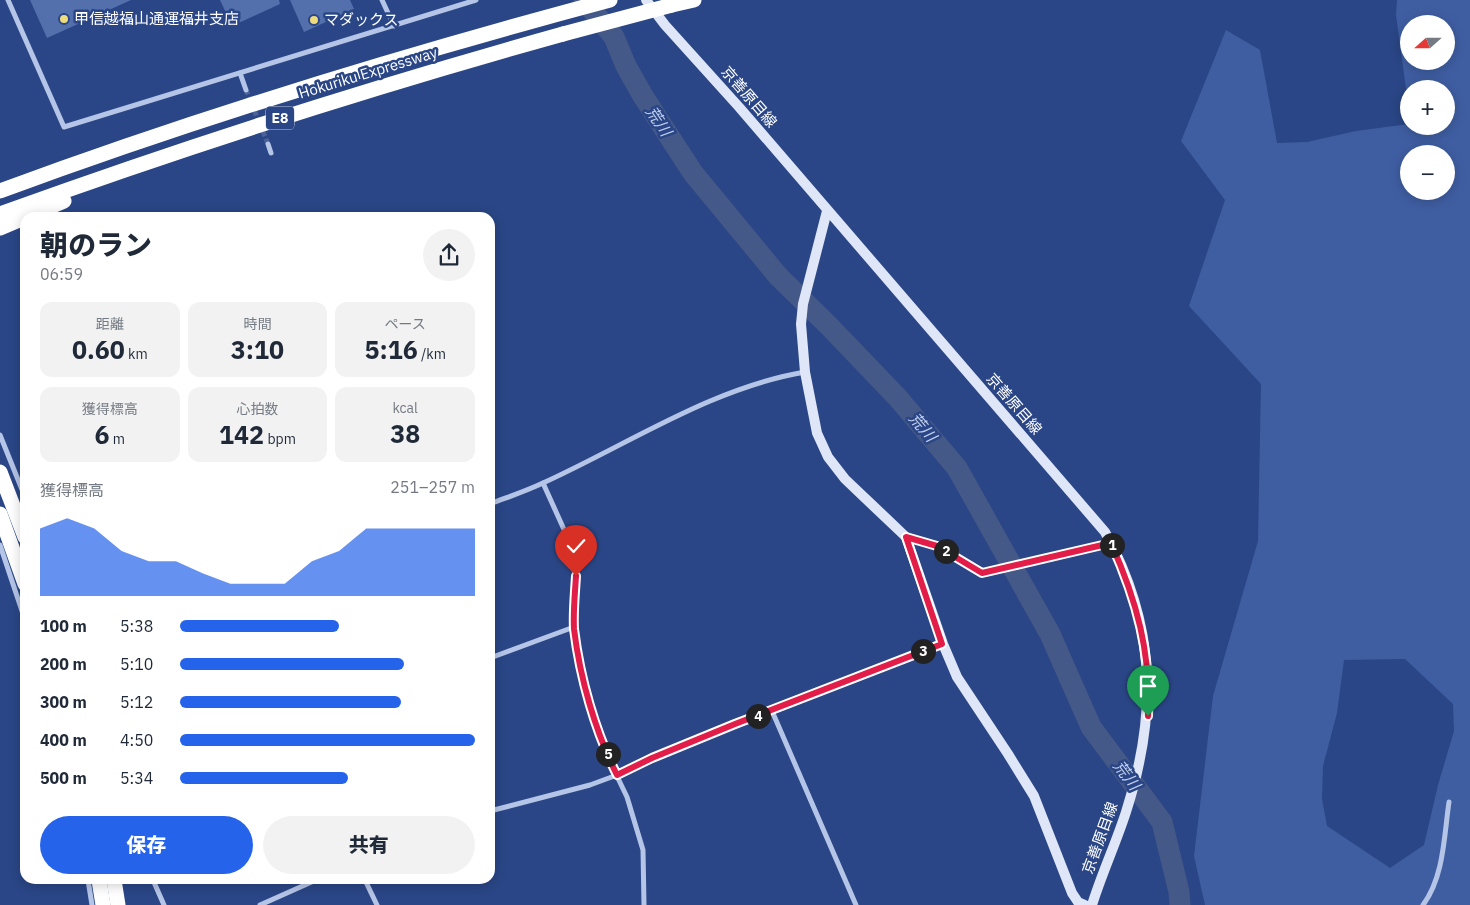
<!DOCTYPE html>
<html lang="ja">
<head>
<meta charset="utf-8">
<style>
	:root { --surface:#fff; --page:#f2f2f3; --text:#1f2937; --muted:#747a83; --accent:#2563eb }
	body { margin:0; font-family:"IBM Plex Sans","Noto Sans JP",sans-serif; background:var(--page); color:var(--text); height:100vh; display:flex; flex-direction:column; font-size:19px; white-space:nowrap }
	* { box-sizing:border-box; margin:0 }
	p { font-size:16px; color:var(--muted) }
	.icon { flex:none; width:28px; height:28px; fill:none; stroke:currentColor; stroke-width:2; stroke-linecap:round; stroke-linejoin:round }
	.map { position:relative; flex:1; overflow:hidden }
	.drawer { position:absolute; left:20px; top:212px; width:475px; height:672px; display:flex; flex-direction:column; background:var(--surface); border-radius:15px; box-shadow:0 2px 12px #0003 }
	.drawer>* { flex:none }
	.needle { width:32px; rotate:249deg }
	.fabs { position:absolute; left:1400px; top:15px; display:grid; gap:10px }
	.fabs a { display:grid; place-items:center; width:55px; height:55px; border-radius:50%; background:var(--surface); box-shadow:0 2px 12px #0003; font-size:25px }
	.pin { position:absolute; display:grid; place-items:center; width:42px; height:42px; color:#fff; margin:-51px -21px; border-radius:50% 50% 50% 0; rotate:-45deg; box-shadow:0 0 5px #0007 }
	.pin .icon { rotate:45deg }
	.km { position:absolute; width:25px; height:25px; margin:-12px; border-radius:50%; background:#222; color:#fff; font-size:14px; line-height:25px; text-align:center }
	.round { display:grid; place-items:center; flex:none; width:52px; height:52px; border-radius:26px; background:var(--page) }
	.headline { display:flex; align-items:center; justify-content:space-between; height:85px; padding:0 20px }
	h1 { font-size:28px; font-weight:800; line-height:38px }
	.stats { display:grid; grid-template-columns:repeat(3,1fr); gap:8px; height:85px; padding:5px 20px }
	.stats div { display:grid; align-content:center; border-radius:12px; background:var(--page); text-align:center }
	.stats b { font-size:25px; font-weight:800 }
	.stats small { font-size:14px; font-weight:400 }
	.stats p { font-size:14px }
	.chart { height:140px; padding:10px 20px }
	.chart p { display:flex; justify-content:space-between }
	.chart svg { width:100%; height:90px; margin-top:5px; fill:var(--accent); opacity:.7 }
	.cta { display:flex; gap:10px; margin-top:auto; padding:10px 20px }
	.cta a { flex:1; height:58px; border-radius:30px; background:var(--accent); color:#fff; font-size:20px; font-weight:800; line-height:58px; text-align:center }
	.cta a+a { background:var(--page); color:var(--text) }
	ul { padding:0 20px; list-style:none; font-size:16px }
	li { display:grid; grid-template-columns:80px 60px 1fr; align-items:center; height:38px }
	li i { height:12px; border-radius:6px; background:var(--accent) }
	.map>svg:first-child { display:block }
</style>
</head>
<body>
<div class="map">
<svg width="1470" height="905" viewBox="0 0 1470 905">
	<rect width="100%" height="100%" fill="#2a4686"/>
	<path fill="#3f5ea2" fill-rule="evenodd" d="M1397 0H1470V905H1205L1194 856 1213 696 1258 541 1261 384 1189 306 1225 200 1181 141 1226 30 1260 50 1277 143 1307 142 1356 131 1409 124V126H1446V89H1409V111L1396 15ZM1409 24H1446V61H1409ZM1409 154H1446V191H1409ZM1405 659 1453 704 1454 731 1438 785 1424 845 1390 868 1327 826 1322 799 1323 766 1337 713 1344 660Z"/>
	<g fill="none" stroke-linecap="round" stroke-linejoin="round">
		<polyline stroke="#455988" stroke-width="21" points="584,0 614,37 626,66 643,96 693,173 778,276 829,326 898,398 957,468 1050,634 1091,727 1162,822 1179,892 1180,905"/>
	</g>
	<g fill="#5370ad">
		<polygon points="30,0 131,0 47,38"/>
		<polygon points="220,0 279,0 280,4 232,26"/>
		<polygon points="290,0 350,0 354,9 304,32"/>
	</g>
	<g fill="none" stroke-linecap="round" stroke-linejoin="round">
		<polyline stroke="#4a6298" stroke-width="5" stroke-dasharray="5 2.5" stroke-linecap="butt" points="246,90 268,144"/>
		<g stroke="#b5c5e7" stroke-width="5">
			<polyline points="8,0 64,127 476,0"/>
			<polyline points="382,0 394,26"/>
			<polyline points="240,73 246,90"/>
			<polyline points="268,144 271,153"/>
			<polyline points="0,435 25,497"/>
			<polyline points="543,483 571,545 575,576 574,627 582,675 592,712 614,770 627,797 643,850 644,905"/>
			<path d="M490 504C508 497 526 491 543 483 629 444 711 388 805 372"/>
			<polyline points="906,537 937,546 982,573 1111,543"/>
			<polyline points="0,545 25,620"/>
			<polyline points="490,658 574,627"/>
			<polyline points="772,711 856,905"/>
			<polyline points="490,811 590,785 617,775 652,758 735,724 943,644"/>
			<polyline points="88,880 92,905"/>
			<polyline points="153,880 164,905"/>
			<polyline points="365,880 377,905"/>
			<polyline points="260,905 316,880"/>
			<path d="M1423 905C1444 877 1444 836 1449 802"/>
		</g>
		<g stroke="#dee6f7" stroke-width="10">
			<path d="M646 0 665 25 739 107 1105 532C1156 624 1158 713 1126 812 1116 843 1102 873 1092 905"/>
			<polyline points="827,211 803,304 801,324 805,372 817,433 828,457 845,479 906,537 943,644 957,677 1008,754 1034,796 1072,893 1078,902 1085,905"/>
		</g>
		<g stroke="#fff" stroke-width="15">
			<polyline points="672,5 694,0"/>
			<path d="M0 191C200 117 404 55 610 0"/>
			<path d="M0 214C185 147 373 87 563 34"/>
			<polyline points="0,228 64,201"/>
			<polyline points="0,472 25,537"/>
			<polyline points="0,514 25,584"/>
			<polyline points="99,880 103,905"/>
			<polyline points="114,880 118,905"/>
		</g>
		<polyline stroke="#fff" stroke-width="15" points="563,34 672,5"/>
	</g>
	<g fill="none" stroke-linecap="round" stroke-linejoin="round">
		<defs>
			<path id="route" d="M576 576C575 593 573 612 574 629 580 678 595 731 617 775L652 758 735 724 942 644 906 537 937 546 982 573 1111 543C1137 601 1151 653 1148 716"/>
		</defs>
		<use href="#route" stroke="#fff" stroke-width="10"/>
		<use href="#route" stroke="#e11d48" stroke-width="6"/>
	</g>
	<g fill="#eedb7c" stroke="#2a4686" stroke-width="2">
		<circle cx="64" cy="19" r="5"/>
		<circle cx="314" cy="20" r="5"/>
	</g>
	<g text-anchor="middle" stroke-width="5" stroke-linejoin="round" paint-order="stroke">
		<rect fill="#2a4686" stroke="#bfc8db" stroke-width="1" x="266" y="106.5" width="28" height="23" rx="4"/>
		<g font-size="14" font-weight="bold" fill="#fff">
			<text x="280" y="123">E8</text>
		</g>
		<g font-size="15" fill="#fff" stroke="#2a4686" text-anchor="start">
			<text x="74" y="24">甲信越福山通運福井支店</text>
			<text x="324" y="25">マダックス</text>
		</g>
		<g font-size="15" fill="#fff" stroke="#2a4686">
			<text transform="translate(368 73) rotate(-17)" y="5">Hokuriku Expressway</text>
			<text transform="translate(749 97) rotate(49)" y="5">京善原目線</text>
			<text transform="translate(1014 404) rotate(49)" y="5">京善原目線</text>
			<text transform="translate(1100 838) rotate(-70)" y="5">京善原目線</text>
		</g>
		<g font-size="16" font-style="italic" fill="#c1d0ef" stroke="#2a4686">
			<text transform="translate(659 121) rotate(56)" y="6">荒川</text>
			<text transform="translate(923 427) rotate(50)" y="6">荒川</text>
			<text transform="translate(1127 775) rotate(53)" y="6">荒川</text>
		</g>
	</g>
</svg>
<div class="fabs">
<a><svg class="needle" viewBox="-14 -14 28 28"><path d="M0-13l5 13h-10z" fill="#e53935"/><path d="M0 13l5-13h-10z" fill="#747a83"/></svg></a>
<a>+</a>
<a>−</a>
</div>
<div class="pin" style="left:1148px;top:716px;background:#1e9e55"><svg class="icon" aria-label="arrive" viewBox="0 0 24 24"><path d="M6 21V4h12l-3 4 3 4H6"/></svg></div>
<div class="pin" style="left:576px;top:576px;background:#d93025"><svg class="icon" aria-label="check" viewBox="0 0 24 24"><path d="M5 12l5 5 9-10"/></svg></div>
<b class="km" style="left:1112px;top:545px">1</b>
<b class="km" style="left:946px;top:551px">2</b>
<b class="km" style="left:923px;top:651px">3</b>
<b class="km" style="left:758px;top:716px">4</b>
<b class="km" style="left:608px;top:754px">5</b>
<section class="drawer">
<div class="headline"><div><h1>朝のラン</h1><p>06:59</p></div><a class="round"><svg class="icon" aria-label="share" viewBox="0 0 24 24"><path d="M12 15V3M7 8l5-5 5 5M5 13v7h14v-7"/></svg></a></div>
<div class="stats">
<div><p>距離</p><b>0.60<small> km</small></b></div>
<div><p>時間</p><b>3:10</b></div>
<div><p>ペース</p><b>5:16<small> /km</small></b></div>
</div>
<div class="stats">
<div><p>獲得標高</p><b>6<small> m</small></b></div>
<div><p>心拍数</p><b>142<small> bpm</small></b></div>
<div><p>kcal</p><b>38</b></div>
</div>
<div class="chart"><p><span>獲得標高</span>251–257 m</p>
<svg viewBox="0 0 160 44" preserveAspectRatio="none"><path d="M0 44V11L10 6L20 11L30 22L40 27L50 27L60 33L70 38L80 38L90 38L100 27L110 22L120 11L130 11L140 11L150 11L160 11V44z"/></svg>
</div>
<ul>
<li><b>100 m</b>5:38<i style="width:54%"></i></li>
<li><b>200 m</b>5:10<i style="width:76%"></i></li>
<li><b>300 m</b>5:12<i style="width:75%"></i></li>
<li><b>400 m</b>4:50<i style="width:100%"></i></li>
<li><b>500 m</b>5:34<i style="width:57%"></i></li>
</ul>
<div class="cta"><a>保存</a><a>共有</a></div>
</section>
</div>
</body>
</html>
